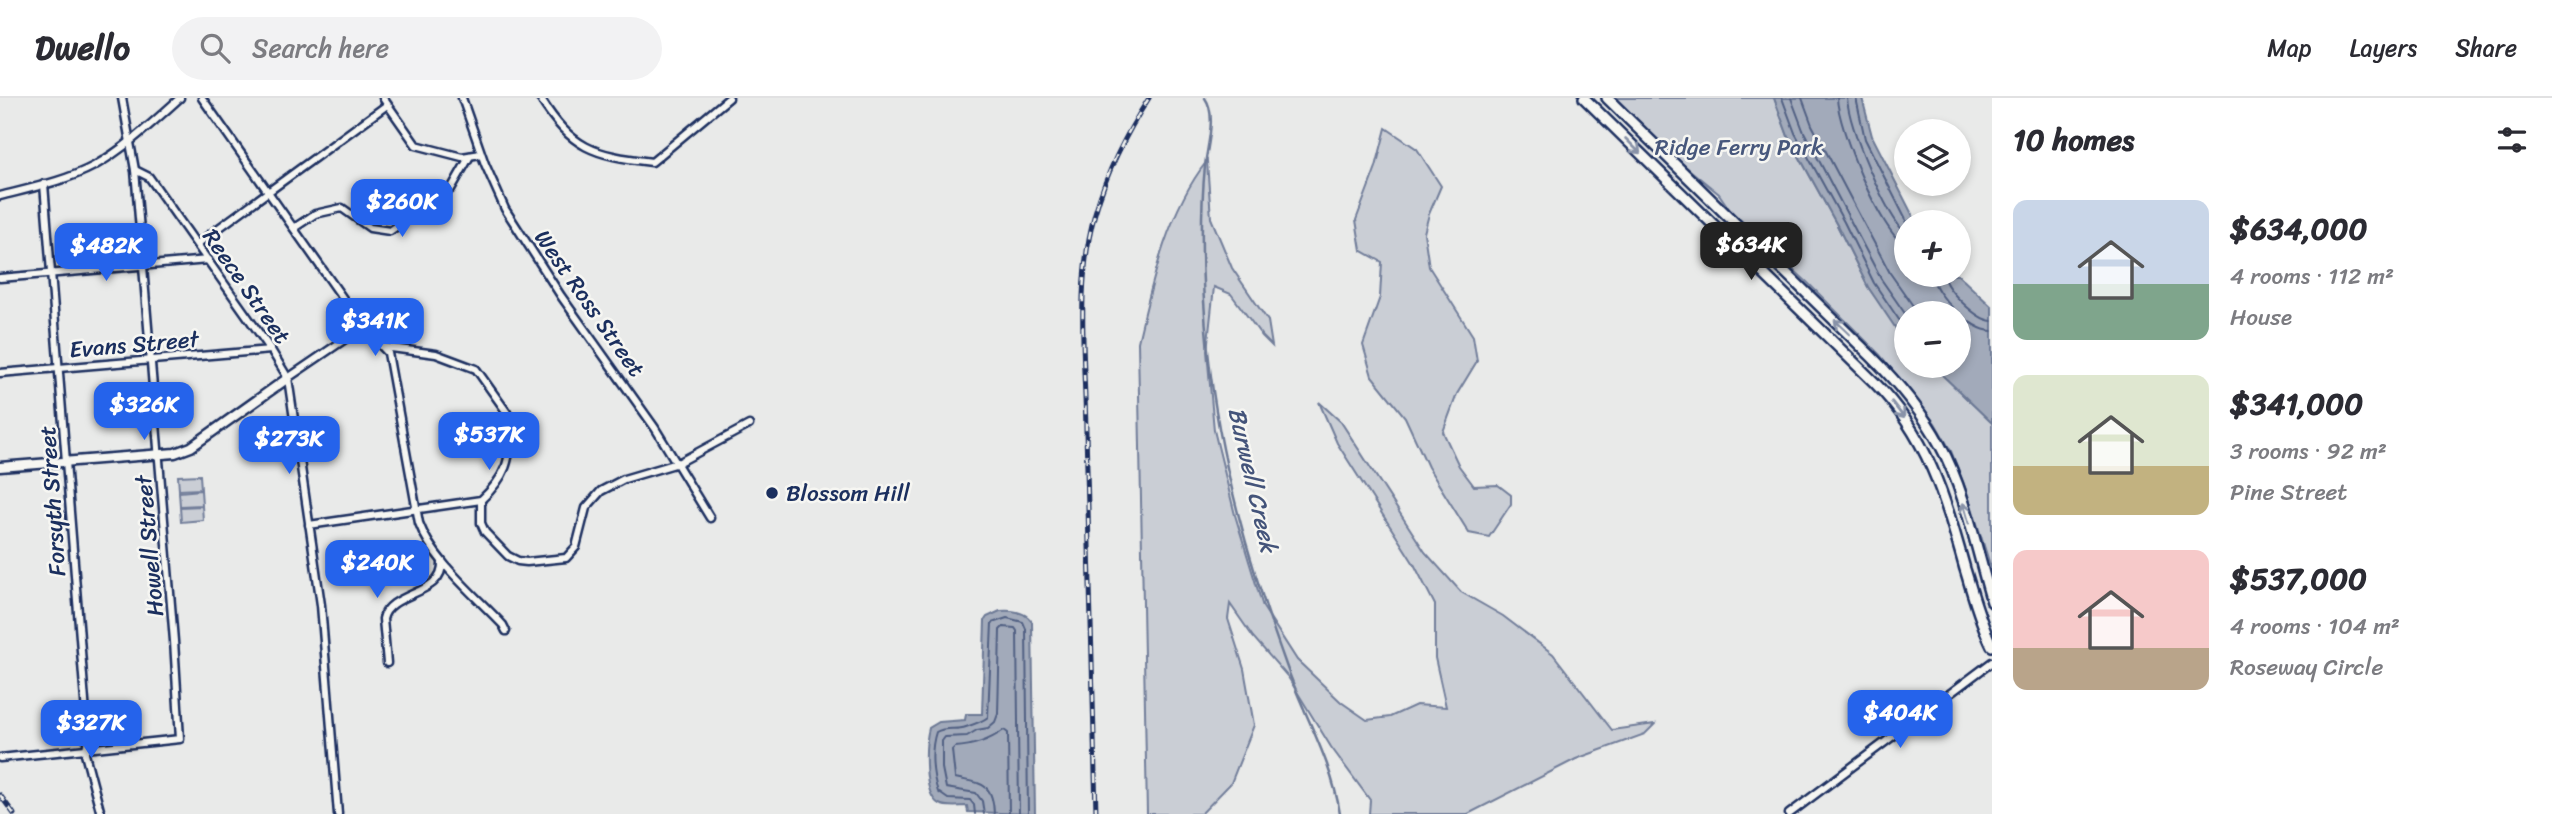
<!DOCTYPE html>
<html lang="en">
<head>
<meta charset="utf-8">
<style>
	:root { --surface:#fff; --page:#f2f2f3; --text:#2b2b33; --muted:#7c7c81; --line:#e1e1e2; --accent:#2563eb }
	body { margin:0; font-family:Sriracha,sans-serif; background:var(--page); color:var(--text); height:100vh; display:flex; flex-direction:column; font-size:26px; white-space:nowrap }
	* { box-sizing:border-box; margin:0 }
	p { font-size:23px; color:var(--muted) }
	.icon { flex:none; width:38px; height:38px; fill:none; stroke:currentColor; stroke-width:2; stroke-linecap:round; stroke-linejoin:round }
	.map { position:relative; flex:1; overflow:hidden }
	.details { display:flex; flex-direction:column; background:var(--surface); width:560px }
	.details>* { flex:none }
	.tools { position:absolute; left:1894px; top:21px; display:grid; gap:14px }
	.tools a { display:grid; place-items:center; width:77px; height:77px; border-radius:50%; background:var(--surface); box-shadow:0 4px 10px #0003; font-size:35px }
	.price { position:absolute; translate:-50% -60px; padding:0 16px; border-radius:14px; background:var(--accent); color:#fff; font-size:23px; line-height:46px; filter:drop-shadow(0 2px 4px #0008) }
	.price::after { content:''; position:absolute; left:50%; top:42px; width:21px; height:16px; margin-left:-10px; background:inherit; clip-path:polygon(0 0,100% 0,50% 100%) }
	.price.current { background:#222; color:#fff }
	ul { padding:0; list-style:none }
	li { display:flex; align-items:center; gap:21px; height:175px; padding:0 21px }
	li span { display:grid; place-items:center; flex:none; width:196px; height:140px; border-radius:14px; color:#555 }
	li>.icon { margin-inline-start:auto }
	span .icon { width:84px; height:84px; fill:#fffc; stroke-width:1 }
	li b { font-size:30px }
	h2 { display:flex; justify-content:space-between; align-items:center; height:84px; padding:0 21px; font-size:30px }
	header { display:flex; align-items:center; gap:42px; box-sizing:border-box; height:98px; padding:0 35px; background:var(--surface); border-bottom:2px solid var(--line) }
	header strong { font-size:33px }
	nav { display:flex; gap:38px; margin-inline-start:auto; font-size:24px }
	.search { width:490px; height:63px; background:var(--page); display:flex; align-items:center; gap:18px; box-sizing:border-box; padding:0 24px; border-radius:38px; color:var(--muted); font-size:26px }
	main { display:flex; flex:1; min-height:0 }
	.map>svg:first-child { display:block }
	.green { fill:#caced5; stroke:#727e9a; stroke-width:2 }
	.water { fill:#a2aaba; stroke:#6c7995; stroke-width:2 }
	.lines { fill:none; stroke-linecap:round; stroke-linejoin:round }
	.shore { stroke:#516083; stroke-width:2 }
	.stream { stroke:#6c7995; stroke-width:2.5 }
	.minor-casing { stroke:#1b2f5e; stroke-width:11 }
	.tertiary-casing { stroke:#1b2f5e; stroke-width:13 }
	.secondary-casing { stroke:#1b2f5e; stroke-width:14 }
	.minor { stroke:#f6f6f2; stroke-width:6 }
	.tertiary { stroke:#f6f6f2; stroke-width:8 }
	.secondary { stroke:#f6f6f2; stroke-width:9 }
	.rail-casing { stroke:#1b2f5e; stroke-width:5 }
	.rail { stroke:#f6f6f2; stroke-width:2.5; stroke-dasharray:8; stroke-linecap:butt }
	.oneway { stroke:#8892a8 }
	.poi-dot { fill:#1b2f5e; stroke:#f6f6f2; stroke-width:2.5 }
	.labels { text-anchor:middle; stroke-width:5; stroke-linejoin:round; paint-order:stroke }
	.park-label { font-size:23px; fill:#47577c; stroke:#f6f6f2 }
	.street-label { font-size:23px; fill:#1b2f5e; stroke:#f6f6f2 }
	.poi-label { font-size:23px; fill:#1b2f5e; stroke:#f6f6f2; text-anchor:start }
	.water-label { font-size:24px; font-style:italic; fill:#44547a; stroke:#f6f6f2 }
</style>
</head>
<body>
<header>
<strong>Dwello</strong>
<div class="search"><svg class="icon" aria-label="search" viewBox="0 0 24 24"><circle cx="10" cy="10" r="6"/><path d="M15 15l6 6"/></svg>Search here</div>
<nav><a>Map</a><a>Layers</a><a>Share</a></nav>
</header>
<main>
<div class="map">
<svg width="1992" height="716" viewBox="0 0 1992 716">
	<rect width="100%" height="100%" fill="#e9eae9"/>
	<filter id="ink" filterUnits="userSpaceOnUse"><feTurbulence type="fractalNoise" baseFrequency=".0143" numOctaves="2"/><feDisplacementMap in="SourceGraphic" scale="14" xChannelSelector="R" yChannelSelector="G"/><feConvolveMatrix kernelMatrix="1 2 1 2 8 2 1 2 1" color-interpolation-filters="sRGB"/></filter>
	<g filter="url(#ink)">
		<!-- green -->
		<g class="green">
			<polygon points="1614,0 1774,0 1788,38 1837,127 1868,189 1906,242 1906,268 1933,268 1992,325 1992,473 1968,397 1951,353 1935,325 1880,257 1807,184 1732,115 1719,96 1680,64"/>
			<polygon points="1386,30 1417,51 1441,88 1429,116 1424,135 1429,169 1473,238 1477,263 1457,296 1443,334 1459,368 1474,388 1498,387 1511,397 1511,406 1489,439 1469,435 1428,369 1405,319 1372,278 1363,247 1380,199 1382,164 1361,152 1356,122 1376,69"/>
			<path d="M1207,63L1211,120L1232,170L1268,223L1272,248L1262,238L1231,196L1214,189L1207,253L1214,332L1235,417L1263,509L1297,562L1341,604L1367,622L1390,619L1416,607L1446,609L1435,560V507L1414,466L1337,345L1319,304L1341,324L1425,454L1461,494L1503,518L1553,556L1612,632L1655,626L1645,636L1576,661L1468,716H1369L1370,702L1331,649L1288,579L1253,539L1230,506L1228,521L1244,571L1254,627L1231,685L1201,716H1147L1138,244C1152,184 1168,112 1207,63Z"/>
			<polygon points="200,377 201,391 179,392 178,378"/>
			<polygon points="201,392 202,407 180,408 179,394"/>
			<polygon points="202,408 203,422 181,424 180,409"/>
		</g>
		<!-- water -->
		<g class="water">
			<polygon points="1774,0 1862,0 1872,38 1916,124 1906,124 1906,177 1958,177 1992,209 1992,325 1933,268 1958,268 1958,215 1906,215 1906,242 1901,238 1868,189 1837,127 1788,38"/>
			<path d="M1000,513C1012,512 1025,513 1032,524L1035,716L968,714L967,708C958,708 947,710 939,706C922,696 925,646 929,630L939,624L965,622L966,616H982L985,522L987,519Z"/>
		</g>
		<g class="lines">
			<!-- shore -->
			<g class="shore">
				<polyline points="1782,0 1795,35 1844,124 1874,185 1906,232"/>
				<polyline points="1791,0 1803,32 1881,181 1906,217"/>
				<polyline points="1802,0 1812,27 1890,175 1918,215"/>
				<path d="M1837,0C1838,30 1880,134 1906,148"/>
				<path d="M1847,0C1849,30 1885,115 1906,136"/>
				<polyline points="1856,0 1865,41 1907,124"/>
				<path d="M1932,177C1935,198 1971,232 1992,233"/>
				<path d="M1943,177C1946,192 1977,222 1992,223"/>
				<path d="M975,716L974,707L970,702L948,701L938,694C932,676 930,652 936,634C946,628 956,633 966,629C972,627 983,623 988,619L992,525L1007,520L1023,524L1026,531L1028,716"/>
				<polyline points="984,716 982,703 976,695 946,690 942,670 942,643 945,639 967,638 977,632 988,630 995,624 998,616 1000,532 1003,529 1015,530 1017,533 1019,716"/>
				<path d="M994,716C993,682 979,686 955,680L952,652L955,649C973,648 990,642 1004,632L1008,635L1009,716"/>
			</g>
			<!-- stream -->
			<path class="stream" d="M1205,0C1217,17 1207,48 1205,68C1199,129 1202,192 1208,253C1219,361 1249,465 1286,567C1304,617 1332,663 1340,716"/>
			<!-- minor casing -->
			<g class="minor-casing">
				<g id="minor">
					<path d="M202,0L363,229L388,255L419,425C433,463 475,497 503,527L506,533"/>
					<polyline points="383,0 416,47 462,59 481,56"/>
					<polyline points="462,0 485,66 505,111 561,198 655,330 710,420"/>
					<path d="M540,0C572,51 593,57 652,64L729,0"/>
					<polyline points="135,72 149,79 271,252 288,280 321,507 338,716"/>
					<polyline points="44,86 88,641 85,656 101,716"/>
					<path d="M0,98C31,90 66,83 94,68C126,50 153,24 180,0"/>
					<polyline points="294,130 315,116 342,110 370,130 390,133 451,91 470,58"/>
					<polyline points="197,146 387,7"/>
					<polyline points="0,180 208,162"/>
					<polyline points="0,275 271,252"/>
					<polyline points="288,280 363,229"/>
					<polyline points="481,402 481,425 485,434 508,458 518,463 527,464 566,460 576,449 586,410 601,393 624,381 678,365 749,327"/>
					<path d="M309,427L481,402C510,375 509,360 513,323L476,271L436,256L384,249"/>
					<path d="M387,565L383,521C389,493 444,498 442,464"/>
					<polyline points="0,660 180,641 174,543 135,72 122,0"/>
					<polyline points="1789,716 1992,564"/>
				</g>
			</g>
			<!-- tertiary casing -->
			<g class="tertiary-casing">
				<polyline id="tertiary" points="0,369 175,355 191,349 288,280"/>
			</g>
			<!-- secondary casing -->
			<g class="secondary-casing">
				<g id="secondary">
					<path d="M1584,0L1874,284C1928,338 1945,400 1965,471C1973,497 1980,524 1992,548"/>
					<path d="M1607,0L1871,258C1898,285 1922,313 1940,347C1965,392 1977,454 1992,504"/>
				</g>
			</g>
			<!-- minor -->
			<use href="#minor" class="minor"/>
			<!-- tertiary -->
			<use href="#tertiary" class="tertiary"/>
			<!-- secondary -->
			<use href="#secondary" class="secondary"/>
			<!-- rail casing -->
			<g class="rail-casing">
				<g id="rail">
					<polyline points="0,697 14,716"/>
					<path d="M1096,716C1093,588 1089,460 1086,333C1085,262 1075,185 1095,115C1107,73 1125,37 1149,0"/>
				</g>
			</g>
			<!-- rail -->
			<use href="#rail" class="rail"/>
		</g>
		<!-- one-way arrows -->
		<defs><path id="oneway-shaft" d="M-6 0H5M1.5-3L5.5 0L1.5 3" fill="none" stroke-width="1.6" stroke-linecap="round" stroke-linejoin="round" transform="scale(1.75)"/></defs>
		<g class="oneway">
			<use href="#oneway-shaft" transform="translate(1633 48) rotate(45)"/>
			<use href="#oneway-shaft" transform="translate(1842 229) rotate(-136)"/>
			<use href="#oneway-shaft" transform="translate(1898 312) rotate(52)"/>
			<use href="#oneway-shaft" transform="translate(1966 415) rotate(-106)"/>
		</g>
	</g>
	<!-- markers -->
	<circle class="poi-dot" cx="772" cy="395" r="7"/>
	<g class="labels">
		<!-- park labels -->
		<g class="park-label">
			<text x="1739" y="57">Ridge Ferry Park</text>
		</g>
		<!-- street labels -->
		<g class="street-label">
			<text transform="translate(247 188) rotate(55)" y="8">Reece Street</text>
			<text transform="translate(590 205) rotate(55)" y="8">West Ross Street</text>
			<text transform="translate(134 246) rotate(-5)" y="8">Evans Street</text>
			<text transform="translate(52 403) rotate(-94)" y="8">Forsyth Street</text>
			<text transform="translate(149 448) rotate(-95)" y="8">Howell Street</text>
		</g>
		<!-- poi labels -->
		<g class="poi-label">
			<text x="786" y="403">Blossom Hill</text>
		</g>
		<!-- water labels -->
		<g class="water-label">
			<text transform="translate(1253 382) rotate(77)" y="8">Burwell Creek</text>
		</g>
	</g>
</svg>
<div class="tools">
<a><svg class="icon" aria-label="layers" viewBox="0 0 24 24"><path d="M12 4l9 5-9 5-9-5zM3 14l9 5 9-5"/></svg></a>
<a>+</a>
<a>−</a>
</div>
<b class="price" style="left:402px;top:141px">$260K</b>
<b class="price current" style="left:1751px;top:184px">$634K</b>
<b class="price" style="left:106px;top:185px">$482K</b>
<b class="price" style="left:375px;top:260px">$341K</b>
<b class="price" style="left:144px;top:344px">$326K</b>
<b class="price" style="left:489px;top:374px">$537K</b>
<b class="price" style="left:289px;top:378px">$273K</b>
<b class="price" style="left:377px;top:502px">$240K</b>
<b class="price" style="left:1900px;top:652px">$404K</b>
<b class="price" style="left:91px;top:662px">$327K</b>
</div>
<section class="details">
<h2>10 homes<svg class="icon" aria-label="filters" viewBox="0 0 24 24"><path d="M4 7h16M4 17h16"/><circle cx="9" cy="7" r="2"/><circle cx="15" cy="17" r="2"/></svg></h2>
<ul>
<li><span style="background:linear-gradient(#c9d6e8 60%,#7fa58c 0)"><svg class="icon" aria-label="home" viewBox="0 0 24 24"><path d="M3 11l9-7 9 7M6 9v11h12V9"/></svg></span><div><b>$634,000</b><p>4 rooms · 112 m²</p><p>House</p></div></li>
<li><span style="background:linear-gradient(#dfe7d0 65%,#c2b280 0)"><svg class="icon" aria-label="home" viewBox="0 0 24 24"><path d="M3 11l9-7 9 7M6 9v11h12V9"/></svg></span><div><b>$341,000</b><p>3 rooms · 92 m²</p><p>Pine Street</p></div></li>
<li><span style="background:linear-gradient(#f6c9c9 70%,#b9a48a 0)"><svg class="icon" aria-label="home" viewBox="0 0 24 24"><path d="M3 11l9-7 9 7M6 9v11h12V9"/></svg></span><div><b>$537,000</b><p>4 rooms · 104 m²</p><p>Roseway Circle</p></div></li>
</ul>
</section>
</main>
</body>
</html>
